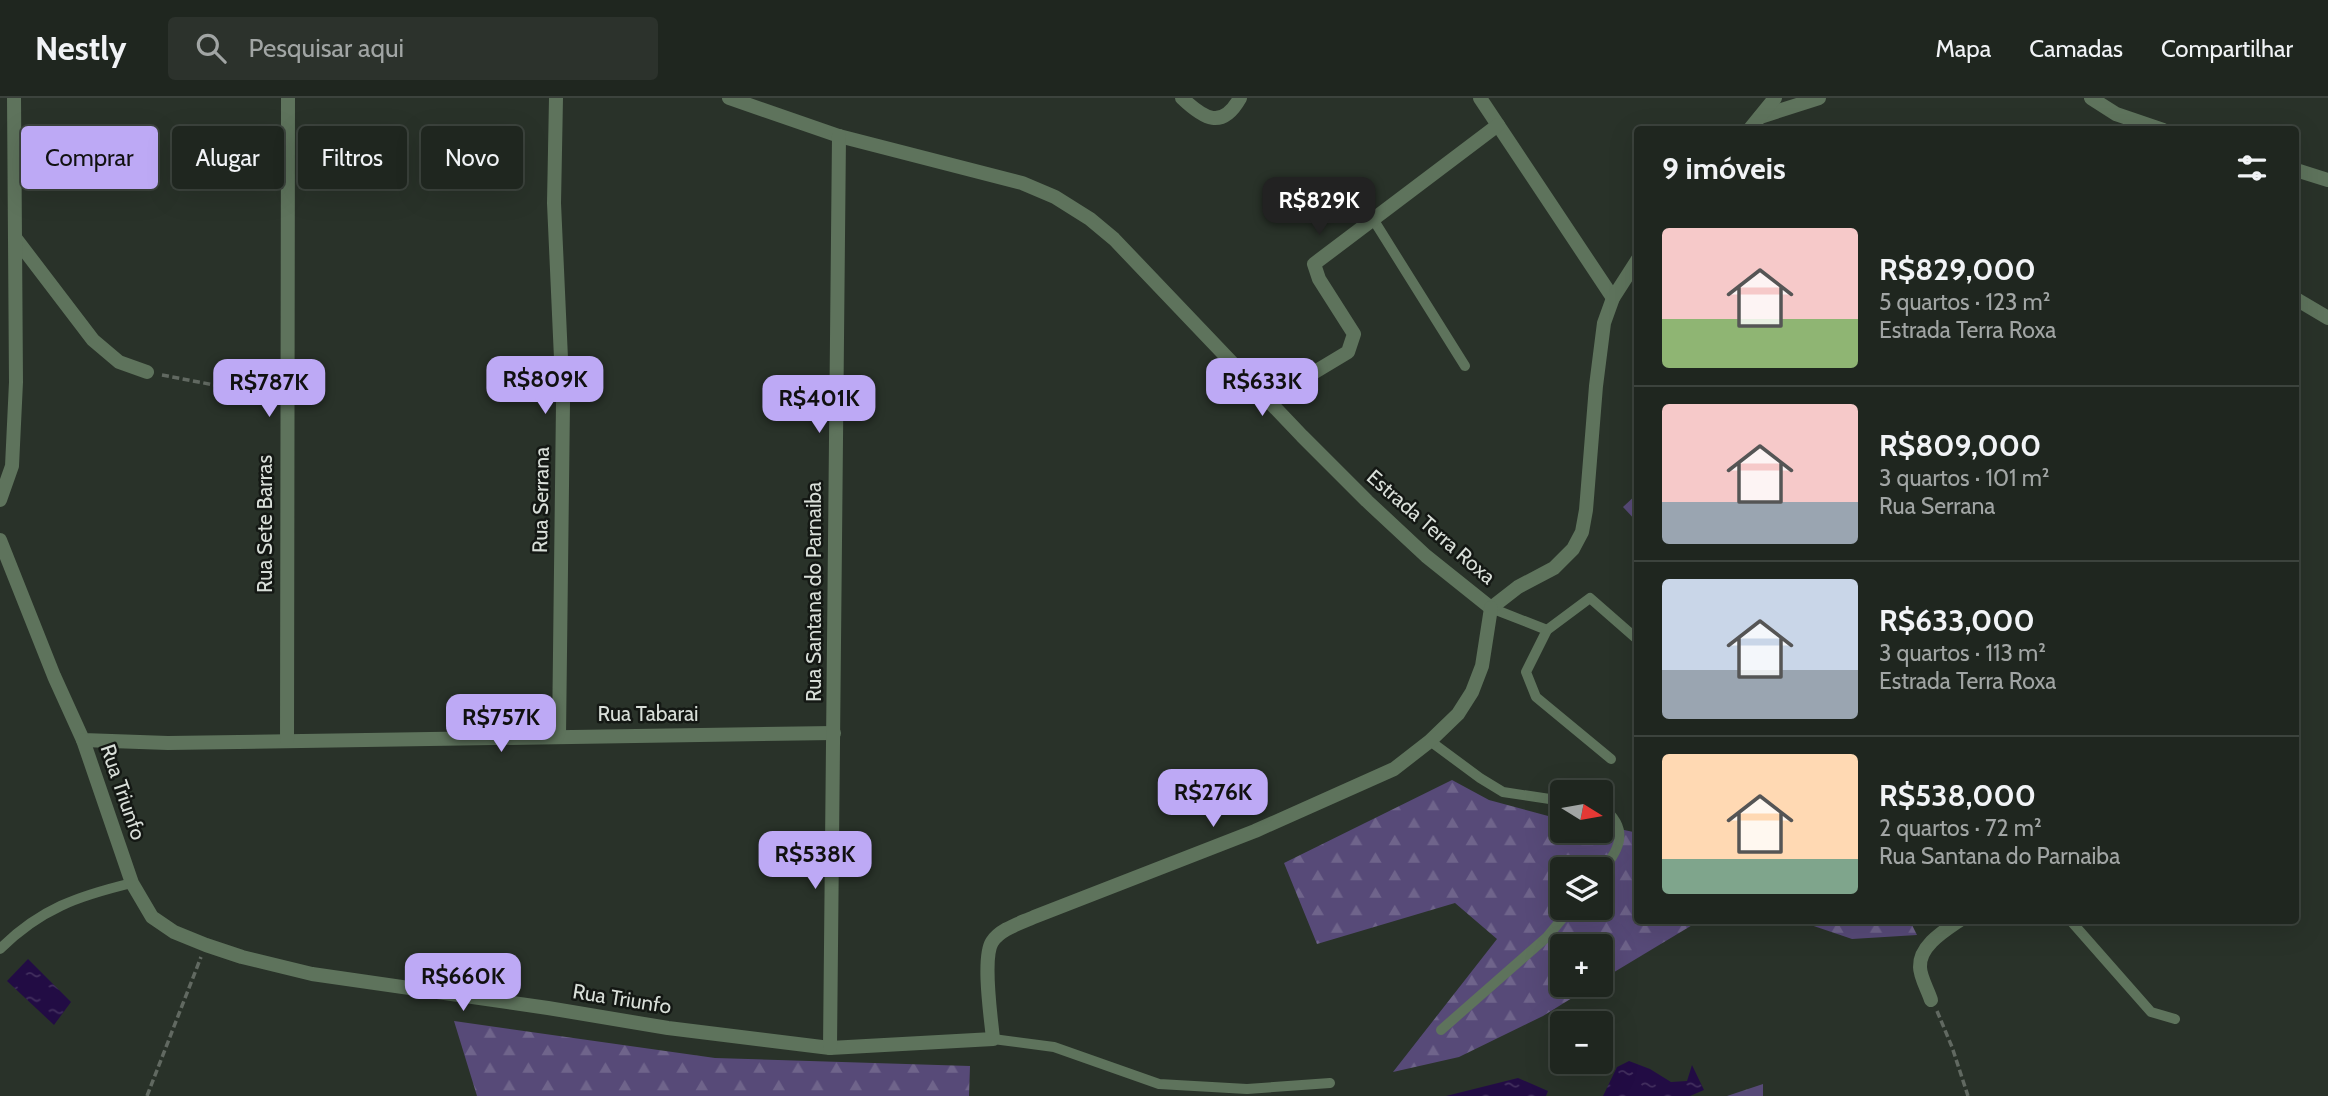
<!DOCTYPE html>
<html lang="pt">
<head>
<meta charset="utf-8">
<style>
	:root { --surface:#1f261f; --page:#2c322c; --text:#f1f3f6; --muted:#a1a5a4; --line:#3c433d; --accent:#bda9f5 }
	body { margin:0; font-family:Cabin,sans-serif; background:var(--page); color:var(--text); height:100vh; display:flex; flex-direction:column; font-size:26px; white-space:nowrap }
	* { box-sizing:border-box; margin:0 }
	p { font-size:23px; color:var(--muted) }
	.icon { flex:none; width:38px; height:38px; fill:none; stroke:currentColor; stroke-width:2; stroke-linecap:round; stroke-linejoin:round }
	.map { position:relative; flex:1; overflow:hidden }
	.panel { position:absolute; left:1634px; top:28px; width:665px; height:798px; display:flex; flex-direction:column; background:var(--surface); border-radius:7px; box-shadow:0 7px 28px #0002,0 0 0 2px var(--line) }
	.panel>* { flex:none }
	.guide { position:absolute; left:21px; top:28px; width:665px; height:63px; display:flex; gap:14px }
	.needle { width:46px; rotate:101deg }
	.controls { position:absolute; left:1550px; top:682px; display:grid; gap:14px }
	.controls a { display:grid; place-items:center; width:63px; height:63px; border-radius:7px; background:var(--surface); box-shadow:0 7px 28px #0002,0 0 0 2px var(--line); font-size:35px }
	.price { position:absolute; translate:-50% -60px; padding:0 16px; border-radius:14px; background:var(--accent); color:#111; font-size:23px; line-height:46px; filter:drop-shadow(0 2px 4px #0008) }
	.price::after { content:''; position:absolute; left:50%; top:42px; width:21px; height:16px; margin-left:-10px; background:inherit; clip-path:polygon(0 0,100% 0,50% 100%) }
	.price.active { background:#222; color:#fff }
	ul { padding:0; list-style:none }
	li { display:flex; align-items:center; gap:21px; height:175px; padding:0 28px }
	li+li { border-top:2px solid var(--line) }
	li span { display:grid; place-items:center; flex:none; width:196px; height:140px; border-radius:7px; color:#555 }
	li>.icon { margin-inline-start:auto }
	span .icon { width:84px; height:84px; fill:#fffc; stroke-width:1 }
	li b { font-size:30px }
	h2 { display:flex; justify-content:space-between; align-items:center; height:84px; padding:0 28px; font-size:30px }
	.pill { padding:0 24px; border-radius:7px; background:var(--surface); box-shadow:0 7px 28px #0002,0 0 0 2px var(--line); font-size:24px; line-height:63px }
	.pill.active { background:var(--accent); color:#111 }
	header { display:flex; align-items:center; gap:42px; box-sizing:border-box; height:98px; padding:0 35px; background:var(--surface); border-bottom:2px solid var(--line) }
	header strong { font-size:33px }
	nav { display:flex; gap:38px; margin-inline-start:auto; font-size:24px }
	.search { width:490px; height:63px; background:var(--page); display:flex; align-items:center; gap:18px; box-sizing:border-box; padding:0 24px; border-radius:7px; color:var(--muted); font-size:26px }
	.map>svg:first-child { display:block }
	.forest { fill:url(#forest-firs); fill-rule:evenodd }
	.water { fill:url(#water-ripples) }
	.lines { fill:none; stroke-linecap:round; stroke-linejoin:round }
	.path { stroke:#616961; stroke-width:3.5; stroke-dasharray:7 3.5; stroke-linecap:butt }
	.lane { stroke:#5e735c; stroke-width:10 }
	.street { stroke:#5e735c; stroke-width:14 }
	.labels { text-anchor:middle; stroke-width:5; stroke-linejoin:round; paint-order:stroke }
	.street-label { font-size:21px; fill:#d9dfd9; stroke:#141814 }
</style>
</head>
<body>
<header>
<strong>Nestly</strong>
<div class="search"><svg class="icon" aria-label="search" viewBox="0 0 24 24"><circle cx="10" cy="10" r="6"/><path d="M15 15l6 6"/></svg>Pesquisar aqui</div>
<nav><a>Mapa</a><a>Camadas</a><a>Compartilhar</a></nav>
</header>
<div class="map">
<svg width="2328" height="998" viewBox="0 0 2328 998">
	<defs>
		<pattern id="forest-firs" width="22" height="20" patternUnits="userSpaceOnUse" patternTransform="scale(1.75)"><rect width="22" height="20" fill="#574a78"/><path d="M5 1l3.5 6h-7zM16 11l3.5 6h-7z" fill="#6f648b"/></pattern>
		<pattern id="water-ripples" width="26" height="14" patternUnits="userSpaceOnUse" patternTransform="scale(1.75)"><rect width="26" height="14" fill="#220c44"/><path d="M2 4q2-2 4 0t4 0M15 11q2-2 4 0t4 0" fill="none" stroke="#422f5e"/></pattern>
	</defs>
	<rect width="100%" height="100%" fill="#293229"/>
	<!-- forest -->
	<g class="forest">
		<polygon points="1638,395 1638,425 1623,409"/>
		<path d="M1452,682L1489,702L1563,722V733H1601V727L1638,735V822L1699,823L1601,882V849H1563V887H1593L1543,918L1459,959L1393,974L1497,841L1455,805L1317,846L1284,765ZM1563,772H1601V810H1563Z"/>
		<polygon points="1799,823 1910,823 1917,837 1852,841"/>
		<polygon points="454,923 715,960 970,968 969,998 477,998"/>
		<polygon points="1763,986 1763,998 1727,998"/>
	</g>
	<!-- water -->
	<g class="water">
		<polygon points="28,861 71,904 54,927 7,883"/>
		<polygon points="1629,963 1650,971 1671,984 1687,983 1692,967 1704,992 1690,998 1603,998 1617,969"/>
		<polygon points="1518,980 1548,993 1546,998 1446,998"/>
	</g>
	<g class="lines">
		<!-- path -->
		<g class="path">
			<polyline points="162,277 272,298"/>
			<polyline points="1937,913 1952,949 1968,998"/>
			<polyline points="147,998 201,859"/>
		</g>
		<!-- lane -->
		<g class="lane">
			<polyline points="1373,121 1465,268"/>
			<polyline points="1491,510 1547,532"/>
			<polyline points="1430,643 1480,680 1503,694 1563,703"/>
			<polyline points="1611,661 1536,599 1526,574 1547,532 1590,500 1638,542"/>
			<path d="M1601,708C1629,730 1622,749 1601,774"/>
			<polyline points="2070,822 2151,914 2175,921"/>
			<path d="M0,851C40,811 78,798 132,785"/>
			<polyline points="1441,932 1547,839 1571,810"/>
			<polyline points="993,941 1054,949 1159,986 1247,991 1330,985"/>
		</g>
		<!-- street -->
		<g class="street">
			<polyline points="556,0 554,105 563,305 559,638"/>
			<polyline points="729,0 839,38 1022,85 1055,99 1090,121 1114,141 1302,338 1367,403 1426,458 1491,510"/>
			<path d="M1182,0C1204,21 1222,32 1240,0"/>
			<polyline points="1480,0 1613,200"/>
			<polyline points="2091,0 2116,16 2163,32"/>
			<polyline points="1760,19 1819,0"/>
			<polyline points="1749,32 1775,0"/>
			<polyline points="2296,72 2328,82"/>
			<polyline points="16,141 93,242 119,264 147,274"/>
			<polyline points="2296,201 2328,220"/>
			<polyline points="1268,302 1348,254 1354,236 1319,181 1314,166 1498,27"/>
			<polyline points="0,402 12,368 16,284 14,0"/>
			<polyline points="0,442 54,578 83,642 168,645 834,635"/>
			<polyline points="1491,510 1518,489 1554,470 1573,451 1582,434 1586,412 1596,288 1604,225 1613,200 1638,161"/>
			<path d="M83,642L132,785L152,819L174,834L206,847L242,859L312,876L548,910L668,930L830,950L993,941C991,920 982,860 992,844C1000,831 1021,825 1034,819L1255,733L1394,671L1430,643L1458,616L1472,594L1482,568L1491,510"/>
			<polyline points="287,642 288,0"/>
			<path d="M1931,902C1928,892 1920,879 1920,869C1919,848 1944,833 1960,822"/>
			<polyline points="830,950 839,38"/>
		</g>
	</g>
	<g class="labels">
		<!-- street labels -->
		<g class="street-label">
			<text transform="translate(541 402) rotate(-89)" y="7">Rua Serrana</text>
			<text transform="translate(265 426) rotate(-90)" y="7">Rua Sete Barras</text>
			<text transform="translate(1431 429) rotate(41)" y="7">Estrada Terra Roxa</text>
			<text transform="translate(814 494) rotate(-90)" y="7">Rua Santana do Parnaiba</text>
			<text x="648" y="623">Rua Tabarai</text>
			<text transform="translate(123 694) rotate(71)" y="7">Rua Triunfo</text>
			<text transform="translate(622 901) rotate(9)" y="7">Rua Triunfo</text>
		</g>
	</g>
</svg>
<div class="controls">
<a><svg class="needle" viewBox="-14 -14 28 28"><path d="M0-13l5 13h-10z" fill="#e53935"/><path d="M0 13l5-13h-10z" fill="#a1a5a4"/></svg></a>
<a><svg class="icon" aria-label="layers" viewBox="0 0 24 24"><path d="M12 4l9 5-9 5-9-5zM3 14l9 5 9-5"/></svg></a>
<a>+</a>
<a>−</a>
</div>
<b class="price active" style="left:1319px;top:139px">R$829K</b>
<b class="price" style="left:545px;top:318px">R$809K</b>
<b class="price" style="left:1262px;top:320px">R$633K</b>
<b class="price" style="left:269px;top:321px">R$787K</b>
<b class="price" style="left:819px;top:337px">R$401K</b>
<b class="price" style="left:501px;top:656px">R$757K</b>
<b class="price" style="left:1213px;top:731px">R$276K</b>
<b class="price" style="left:815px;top:793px">R$538K</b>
<b class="price" style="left:463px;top:915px">R$660K</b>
<div class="guide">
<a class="pill active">Comprar</a>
<a class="pill">Alugar</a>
<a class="pill">Filtros</a>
<a class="pill">Novo</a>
</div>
<section class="panel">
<h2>9 imóveis<svg class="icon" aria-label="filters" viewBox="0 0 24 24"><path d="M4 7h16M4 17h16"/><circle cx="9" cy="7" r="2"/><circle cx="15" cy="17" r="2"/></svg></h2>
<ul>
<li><span style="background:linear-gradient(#f6c9c9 65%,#8fb573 0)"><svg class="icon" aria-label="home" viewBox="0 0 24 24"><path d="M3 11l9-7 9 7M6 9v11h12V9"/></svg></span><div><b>R$829,000</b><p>5 quartos · 123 m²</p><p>Estrada Terra Roxa</p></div></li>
<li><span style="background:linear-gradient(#f6c9c9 70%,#9aa5b1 0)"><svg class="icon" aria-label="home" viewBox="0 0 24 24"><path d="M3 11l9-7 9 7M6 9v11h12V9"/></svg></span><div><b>R$809,000</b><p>3 quartos · 101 m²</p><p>Rua Serrana</p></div></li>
<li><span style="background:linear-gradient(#c9d6e8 65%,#9aa5b1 0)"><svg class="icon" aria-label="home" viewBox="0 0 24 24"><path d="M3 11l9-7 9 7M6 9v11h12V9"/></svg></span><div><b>R$633,000</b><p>3 quartos · 113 m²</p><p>Estrada Terra Roxa</p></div></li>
<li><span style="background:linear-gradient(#ffd9b3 75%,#7fa58c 0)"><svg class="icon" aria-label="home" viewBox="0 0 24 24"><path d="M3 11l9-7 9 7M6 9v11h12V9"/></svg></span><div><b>R$538,000</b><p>2 quartos · 72 m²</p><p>Rua Santana do Parnaiba</p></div></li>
</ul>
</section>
</div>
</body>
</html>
